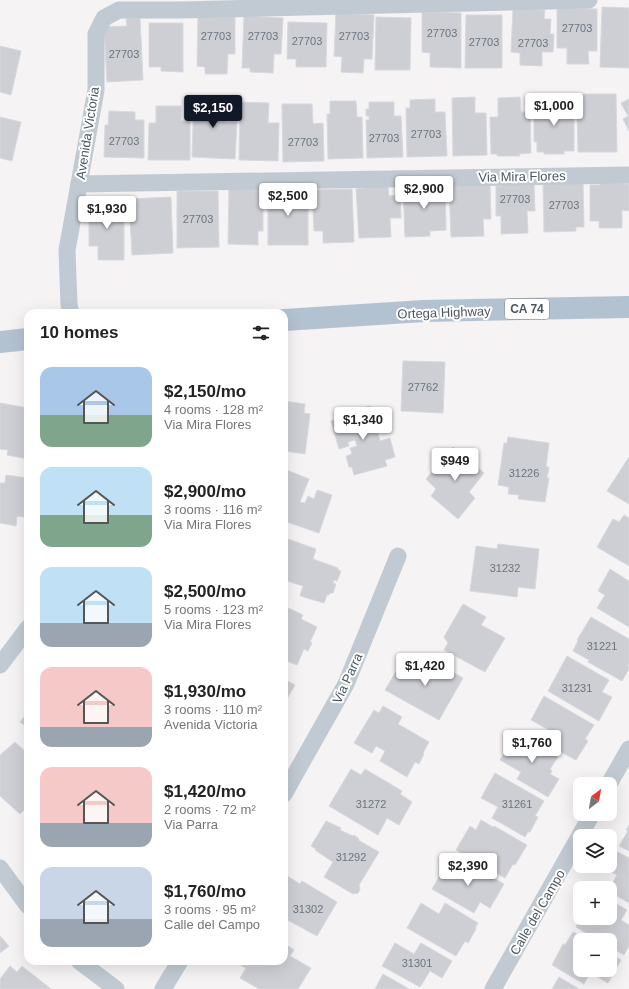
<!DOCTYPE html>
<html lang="en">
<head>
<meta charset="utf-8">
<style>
	:root { --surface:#fff; --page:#f6f6f6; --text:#222; --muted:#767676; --accent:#111827 }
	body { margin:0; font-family:Helvetica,sans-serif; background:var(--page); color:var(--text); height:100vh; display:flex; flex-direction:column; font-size:15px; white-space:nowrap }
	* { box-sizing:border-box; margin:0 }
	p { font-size:13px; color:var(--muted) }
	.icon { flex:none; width:22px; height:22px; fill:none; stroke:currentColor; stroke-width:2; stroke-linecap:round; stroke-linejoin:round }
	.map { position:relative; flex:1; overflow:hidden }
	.panel { position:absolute; left:24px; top:309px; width:264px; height:656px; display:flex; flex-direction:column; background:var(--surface); border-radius:12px; box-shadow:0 4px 16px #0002 }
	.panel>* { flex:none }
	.needle { width:26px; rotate:31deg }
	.controls { position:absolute; left:573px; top:777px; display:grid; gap:8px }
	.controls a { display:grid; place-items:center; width:44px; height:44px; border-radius:8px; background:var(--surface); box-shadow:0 4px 16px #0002; font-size:20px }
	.price { position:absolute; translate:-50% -34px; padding:0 9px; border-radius:4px; background:#fff; color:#222; font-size:13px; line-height:26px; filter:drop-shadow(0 1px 2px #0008) }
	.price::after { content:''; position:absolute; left:50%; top:24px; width:12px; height:9px; margin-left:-6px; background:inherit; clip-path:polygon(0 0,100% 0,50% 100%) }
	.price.selected { background:var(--accent); color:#fff }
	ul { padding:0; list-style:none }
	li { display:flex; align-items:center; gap:12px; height:100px; padding:0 16px }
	li span { display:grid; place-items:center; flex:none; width:112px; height:80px; border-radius:12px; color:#555 }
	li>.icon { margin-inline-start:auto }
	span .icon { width:48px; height:48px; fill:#fffc; stroke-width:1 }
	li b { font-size:17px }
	h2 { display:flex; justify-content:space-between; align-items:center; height:48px; padding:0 16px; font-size:17px }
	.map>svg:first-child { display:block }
	.building { fill:#cdcfd5; stroke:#d7d9de }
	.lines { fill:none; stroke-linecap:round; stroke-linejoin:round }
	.street { stroke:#c1cad2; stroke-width:17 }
	.primary { stroke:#b3c2d1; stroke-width:22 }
	.labels { text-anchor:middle; stroke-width:4; stroke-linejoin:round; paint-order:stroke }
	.number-label { font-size:11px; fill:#6b747e }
	.shield { fill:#fff; stroke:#808990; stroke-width:1 }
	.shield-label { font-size:12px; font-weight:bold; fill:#4a5661 }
	.street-label { font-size:13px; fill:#4a5661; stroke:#fff }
</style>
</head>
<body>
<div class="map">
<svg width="629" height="989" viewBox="0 0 629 989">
	<rect width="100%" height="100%" fill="#f5f3f3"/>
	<!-- building -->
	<g class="building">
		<polygon points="602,7 629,8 629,68 600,67"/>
		<polygon points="557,8 597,9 597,51 588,51 589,64 567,64 567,48 557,48"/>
		<polygon points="513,9 545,10 544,19 551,19 550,34 554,34 553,52 542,52 542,66 520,65 520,53 511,52"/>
		<polygon points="422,12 461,13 461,68 430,67 430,53 422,52"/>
		<polygon points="336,13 374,15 372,59 364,59 363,73 341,72 342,57 334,56"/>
		<polygon points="466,15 502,15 502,68 465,68"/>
		<polygon points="244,16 283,18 281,54 274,54 273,73 250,72 250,68 242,68"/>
		<polygon points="198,17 235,17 235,54 228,54 227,74 205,74 205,67 197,66"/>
		<polygon points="376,17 411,18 410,70 375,70"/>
		<polygon points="140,18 143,80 107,82 104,27 127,26 126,19"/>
		<polygon points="288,22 327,23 326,67 296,67 296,59 287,59"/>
		<polygon points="149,23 183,23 183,72 161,71 161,67 149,67"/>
		<polygon points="0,46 21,51 11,95 0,92"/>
		<polygon points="583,94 616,94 617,152 578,152 577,111 583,111"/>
		<polygon points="194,96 226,97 225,122 237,122 235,159 192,157"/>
		<polygon points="540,96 564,96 564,114 574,114 574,151 564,151 564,154 544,154 544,152 537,152 537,142 534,142 534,116 540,116"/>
		<polygon points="475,97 475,113 486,113 487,155 453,156 452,98"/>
		<polygon points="520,97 521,112 530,112 531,153 519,154 520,156 497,156 497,154 491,154 490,117 498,117 498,98"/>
		<polygon points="435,99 435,112 445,112 447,156 407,157 406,108 410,108 410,100"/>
		<polygon points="629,99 629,131 623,119 628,116 621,103"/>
		<polygon points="330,101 356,101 357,117 362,117 363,158 328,159 327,114 330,114"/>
		<polygon points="240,102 269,103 268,123 279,123 278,161 239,160"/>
		<polygon points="369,102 394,102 394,116 401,116 403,157 367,158 366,120 369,120 369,116 366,116 366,109 369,109"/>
		<polygon points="282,104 312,104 313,124 323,123 324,161 283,162"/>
		<polygon points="156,106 181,106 181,121 190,121 190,160 148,160 149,123 156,123"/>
		<polygon points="109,111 135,112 135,120 144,120 144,158 104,157 105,125 108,125"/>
		<polygon points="0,117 21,122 12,161 0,158"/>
		<polygon points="583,181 584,227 576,227 576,231 544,232 543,182"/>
		<polygon points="534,183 535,211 527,211 528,233 501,234 501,216 496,216 496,186 502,186 502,184"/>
		<polygon points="599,183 629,184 629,211 622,210 622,228 599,228 599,221 590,221 590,185 600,185"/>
		<polygon points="490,184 491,219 483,219 484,236 451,237 449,185"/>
		<polygon points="445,185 446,230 430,231 430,236 405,237 403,186"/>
		<polygon points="388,186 389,196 400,195 401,218 390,218 391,237 359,238 356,189 363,188 363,187"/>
		<polygon points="229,189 263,189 263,231 258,231 258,245 228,244"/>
		<rect x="268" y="189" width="40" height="56"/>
		<polygon points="352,189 354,242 323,243 323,231 314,231 312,190"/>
		<polygon points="177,191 218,191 219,247 177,248"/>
		<polygon points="171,197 173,253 132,255 129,199"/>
		<polygon points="89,202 124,202 124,260 98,260 98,246 89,246"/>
		<polygon points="403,361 445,362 443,413 401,411"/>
		<polygon points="284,401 305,404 304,413 310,414 305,454 284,451"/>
		<polygon points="0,403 28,408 28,459 7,455 8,450 0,449"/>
		<polygon points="370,406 380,441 390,438 395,457 385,460 387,466 354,475 352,467 349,467 346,456 352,454 350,448 357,446 355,440 348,442 349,446 339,449 331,421 347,417 346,413"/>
		<polygon points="508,437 549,443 546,467 549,467 547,478 549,478 545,502 518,499 519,495 508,494 509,487 498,485 504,443 507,443"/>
		<polygon points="453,447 484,473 469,492 475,498 458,519 431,496 436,489 426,479"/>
		<polygon points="629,457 629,504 607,491"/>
		<polygon points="284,469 309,479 300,502 305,503 308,496 314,499 317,490 332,495 319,533 284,521"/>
		<polygon points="6,475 28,478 24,517 17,516 16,526 0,523 0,483 5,483"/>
		<polygon points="624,515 629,518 629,566 597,547 613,519 619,522"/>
		<polygon points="288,539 316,549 313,559 338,568 338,570 341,571 337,581 334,580 333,583 336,584 333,593 330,593 329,595 327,595 324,603 300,596 303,586 284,580 284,550"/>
		<polygon points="498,544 539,549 535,589 518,587 517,597 470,591 476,546 497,549"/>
		<polygon points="610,569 629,581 629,627 597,608 605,595 598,591"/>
		<polygon points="463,604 486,617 481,625 505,638 485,672 444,650 448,643 444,637"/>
		<polygon points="284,606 303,615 301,619 317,627 310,642 312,643 308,651 304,649 297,665 284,660"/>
		<polygon points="591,617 629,639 629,664 628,666 629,669 622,681 588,662 589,660 573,651 578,641 577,640"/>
		<polygon points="406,655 419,663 415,670 425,676 433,661 463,678 439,720 385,690"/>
		<polygon points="567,656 609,680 602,692 612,697 599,721 548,691"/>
		<polygon points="284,679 295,685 284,704"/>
		<polygon points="544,696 594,725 585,739 588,741 576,760 542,742 549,730 531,720"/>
		<polygon points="383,706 402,717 398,724 429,742 423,753 424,754 419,764 415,762 407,777 380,761 385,751 376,746 372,753 354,743 374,710 379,713"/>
		<polygon points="28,712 28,728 20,722"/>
		<polygon points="517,733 558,757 550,769 552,771 550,774 559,779 548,797 517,779 521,772 500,760"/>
		<polygon points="15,742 28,754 28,806 20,814 0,796 0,755"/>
		<polygon points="351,769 361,775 365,769 402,791 400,794 412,802 399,825 387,818 378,835 329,806"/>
		<polygon points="495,773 544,801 535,816 538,817 530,832 528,832 525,837 492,818 498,807 481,798"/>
		<polygon points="481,820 493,827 494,826 527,845 515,865 513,864 505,878 456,850 470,826 476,830"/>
		<polygon points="326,821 341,828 340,830 342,831 353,836 354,835 359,839 358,840 379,852 359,885 360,890 358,893 353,894 324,877 333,862 315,850 316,849 311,846"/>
		<polygon points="629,825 629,851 619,846 628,831 626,830"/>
		<polygon points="614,850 629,858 629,903 610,892 610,888 617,875 603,867 610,866 610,856"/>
		<polygon points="448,862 469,874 473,866 504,884 490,908 480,902 474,913 432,889"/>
		<polygon points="284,874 300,884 302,881 337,902 317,936 284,918"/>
		<polygon points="610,900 627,910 621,920 629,925 629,946 624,955 610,947 610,940 598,940 576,927 581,918 610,918"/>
		<polygon points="421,903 439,914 445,903 478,923 475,928 476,929 468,943 465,941 456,956 407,928"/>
		<polygon points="573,932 587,940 580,940 580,970 610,970 610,953 621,960 608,983 590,973 584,984 552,965 563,944 565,945"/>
		<polygon points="0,936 9,946 0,953"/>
		<polygon points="284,943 294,950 290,956 311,968 298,989 259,989 240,978 246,968 237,963 239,961 284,961"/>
		<polygon points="395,943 414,954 421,943 452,961 442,978 430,971 420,987 382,966"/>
		<polygon points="10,966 17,972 22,966 51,989 0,989 0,979"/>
		<polygon points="383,974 409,989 375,989"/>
		<polygon points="559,977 579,989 552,989"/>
	</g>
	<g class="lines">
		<!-- street -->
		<g class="street">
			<polyline points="79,184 629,175"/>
			<polyline points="71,313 69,305 67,250 96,90 96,34 104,18 119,10 180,10 589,0"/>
			<polyline points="0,665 28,628"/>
			<polyline points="609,784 629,749"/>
			<polyline points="284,794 346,684 398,556"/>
			<polyline points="0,868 28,906"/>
			<polyline points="79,961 116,989"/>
			<polyline points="163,989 180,961"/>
			<polyline points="493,989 592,814"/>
		</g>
		<!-- primary -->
		<g class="primary">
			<polyline points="284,320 424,311 629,307"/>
			<polyline points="0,342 28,339"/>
		</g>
	</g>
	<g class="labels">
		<!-- number labels -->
		<g class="number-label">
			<text x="577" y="32">27703</text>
			<text x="442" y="37">27703</text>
			<text x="216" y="40">27703</text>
			<text x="263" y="40">27703</text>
			<text x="354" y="40">27703</text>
			<text x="307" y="45">27703</text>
			<text x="484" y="46">27703</text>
			<text x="533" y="47">27703</text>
			<text x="124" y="58">27703</text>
			<text x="426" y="138">27703</text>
			<text x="384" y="142">27703</text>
			<text x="124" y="145">27703</text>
			<text x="303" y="146">27703</text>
			<text x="515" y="203">27703</text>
			<text x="564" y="209">27703</text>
			<text x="198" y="223">27703</text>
			<text x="423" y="391">27762</text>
			<text x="524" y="477">31226</text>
			<text x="505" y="572">31232</text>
			<text x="602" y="650">31221</text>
			<text x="577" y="692">31231</text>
			<text x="371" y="808">31272</text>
			<text x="517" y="808">31261</text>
			<text x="351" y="861">31292</text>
			<text x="308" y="913">31302</text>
			<text x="417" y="967">31301</text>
		</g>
		<!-- shield labels -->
		<rect class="shield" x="505" y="299" width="44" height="20" rx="3"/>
		<g class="shield-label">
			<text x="527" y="313">CA 74</text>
		</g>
		<!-- street labels -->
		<g class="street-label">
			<text transform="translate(87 133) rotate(-81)" y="5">Avenida Victoria</text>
			<text transform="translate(522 176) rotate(-1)" y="5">Via Mira Flores</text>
			<text transform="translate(444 312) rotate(-2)" y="5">Ortega Highway</text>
			<text transform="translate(347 678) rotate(-65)" y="5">Via Parra</text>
			<text transform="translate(537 912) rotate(-60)" y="5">Calle del Campo</text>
		</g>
	</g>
</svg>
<div class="controls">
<a><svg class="needle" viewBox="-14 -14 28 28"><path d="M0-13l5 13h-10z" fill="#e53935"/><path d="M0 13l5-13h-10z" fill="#767676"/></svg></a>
<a><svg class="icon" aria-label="layers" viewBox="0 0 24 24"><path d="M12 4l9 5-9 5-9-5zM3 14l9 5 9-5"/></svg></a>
<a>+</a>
<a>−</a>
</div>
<b class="price" style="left:554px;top:127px">$1,000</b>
<b class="price selected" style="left:213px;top:129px">$2,150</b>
<b class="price" style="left:424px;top:210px">$2,900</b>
<b class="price" style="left:288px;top:217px">$2,500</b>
<b class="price" style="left:107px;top:230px">$1,930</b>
<b class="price" style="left:363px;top:441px">$1,340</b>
<b class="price" style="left:455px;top:482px">$949</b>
<b class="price" style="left:425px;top:687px">$1,420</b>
<b class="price" style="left:532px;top:764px">$1,760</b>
<b class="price" style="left:468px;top:887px">$2,390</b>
<section class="panel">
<h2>10 homes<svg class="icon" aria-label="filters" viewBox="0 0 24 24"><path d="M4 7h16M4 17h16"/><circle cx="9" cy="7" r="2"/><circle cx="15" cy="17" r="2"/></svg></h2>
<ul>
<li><span style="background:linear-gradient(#a9c7e8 60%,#7fa58c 0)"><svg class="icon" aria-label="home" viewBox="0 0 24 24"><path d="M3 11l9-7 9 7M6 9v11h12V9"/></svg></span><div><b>$2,150/mo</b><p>4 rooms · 128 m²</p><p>Via Mira Flores</p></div></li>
<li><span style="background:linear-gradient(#bfe0f5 60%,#7fa58c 0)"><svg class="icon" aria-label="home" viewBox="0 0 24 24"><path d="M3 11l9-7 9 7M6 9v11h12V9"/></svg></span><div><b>$2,900/mo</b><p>3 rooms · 116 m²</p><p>Via Mira Flores</p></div></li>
<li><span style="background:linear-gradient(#bfe0f5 70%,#9aa5b1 0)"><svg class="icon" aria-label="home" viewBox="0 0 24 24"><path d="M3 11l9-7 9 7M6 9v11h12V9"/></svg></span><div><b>$2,500/mo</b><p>5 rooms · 123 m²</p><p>Via Mira Flores</p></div></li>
<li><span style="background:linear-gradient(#f6c9c9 75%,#9aa5b1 0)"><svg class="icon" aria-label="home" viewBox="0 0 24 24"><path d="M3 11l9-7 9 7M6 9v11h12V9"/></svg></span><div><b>$1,930/mo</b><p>3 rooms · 110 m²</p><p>Avenida Victoria</p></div></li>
<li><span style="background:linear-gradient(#f6c9c9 70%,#9aa5b1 0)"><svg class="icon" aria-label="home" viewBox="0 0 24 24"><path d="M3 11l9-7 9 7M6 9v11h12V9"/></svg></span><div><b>$1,420/mo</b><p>2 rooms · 72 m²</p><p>Via Parra</p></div></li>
<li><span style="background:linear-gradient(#c9d6e8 65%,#9aa5b1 0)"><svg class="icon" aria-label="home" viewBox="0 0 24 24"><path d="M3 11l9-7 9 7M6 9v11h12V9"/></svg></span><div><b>$1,760/mo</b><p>3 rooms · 95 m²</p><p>Calle del Campo</p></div></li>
</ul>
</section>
</div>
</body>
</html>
